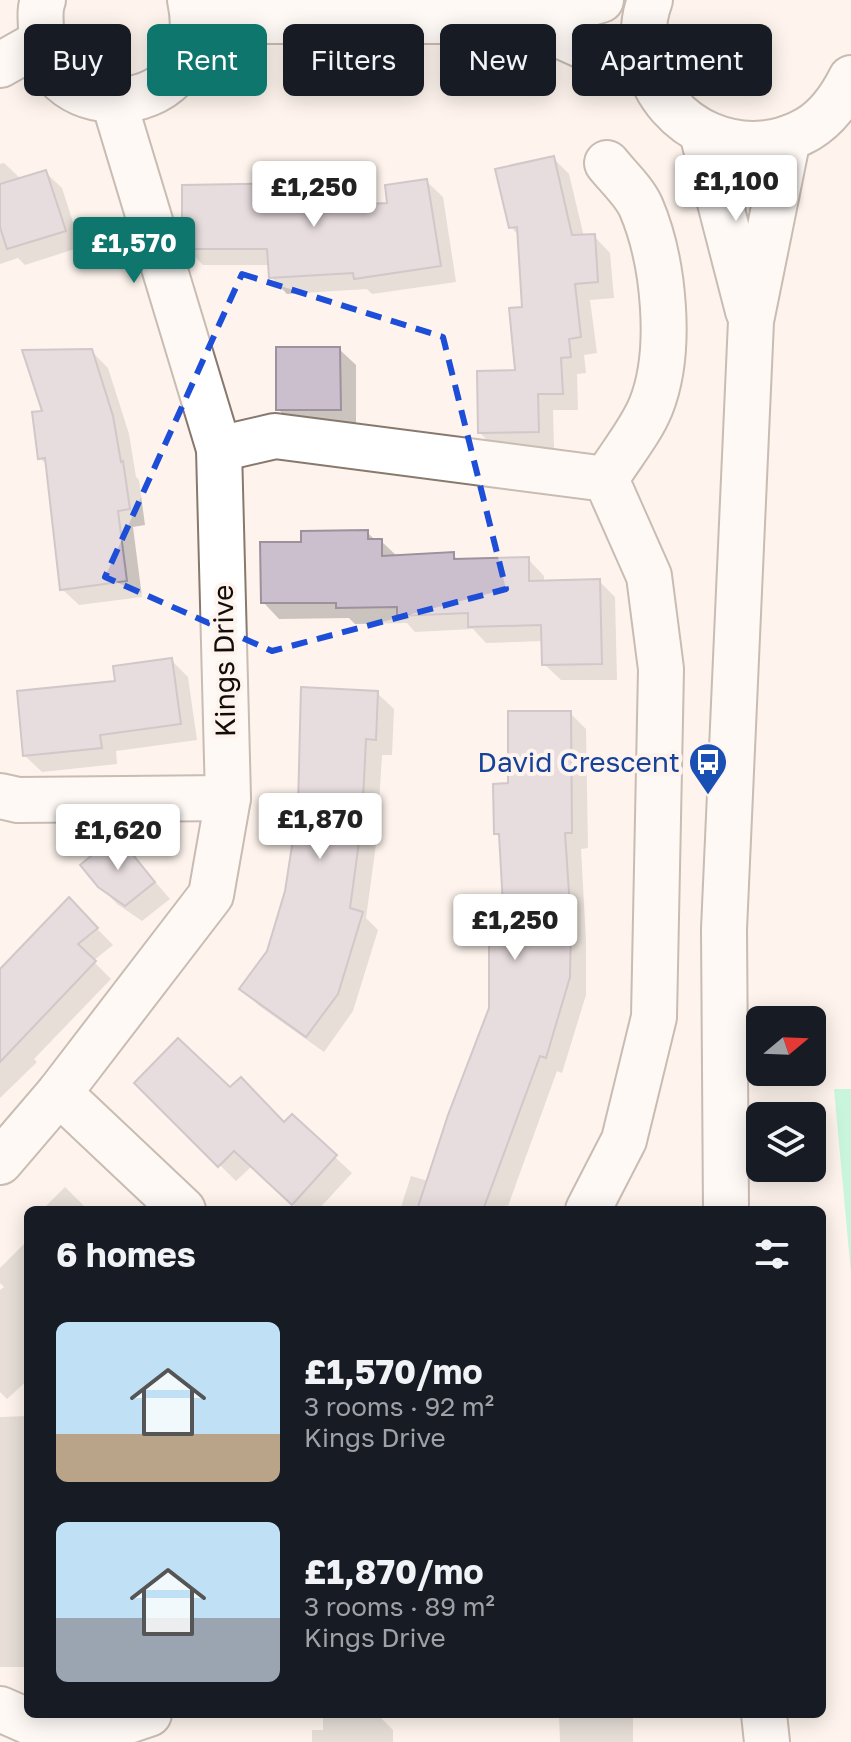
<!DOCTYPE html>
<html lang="en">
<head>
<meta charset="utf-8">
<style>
	:root { --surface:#171b24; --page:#242831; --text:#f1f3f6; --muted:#9ea1a6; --accent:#0f766e }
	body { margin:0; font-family:"Golos Text",sans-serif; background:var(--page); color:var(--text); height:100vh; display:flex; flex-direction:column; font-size:30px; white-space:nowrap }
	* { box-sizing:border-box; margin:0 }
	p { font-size:26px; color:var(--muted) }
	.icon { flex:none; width:44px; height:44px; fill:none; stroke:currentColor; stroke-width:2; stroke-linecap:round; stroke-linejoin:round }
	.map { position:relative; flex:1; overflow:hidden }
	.side { position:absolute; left:24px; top:1206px; width:802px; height:512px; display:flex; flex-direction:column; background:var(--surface); border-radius:12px; box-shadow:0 4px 20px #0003 }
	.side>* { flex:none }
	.banner { position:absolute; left:24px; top:24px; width:804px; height:72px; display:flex; gap:16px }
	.needle { width:52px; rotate:71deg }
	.buttons { position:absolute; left:746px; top:1006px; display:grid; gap:16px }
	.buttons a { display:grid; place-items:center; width:80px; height:80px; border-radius:12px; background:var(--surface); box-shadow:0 4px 20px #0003; font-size:40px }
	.price { position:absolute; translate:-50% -68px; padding:0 18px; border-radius:8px; background:#fff; color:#222; font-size:26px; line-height:52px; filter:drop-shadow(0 2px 4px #0008) }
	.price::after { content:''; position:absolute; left:50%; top:48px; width:24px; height:18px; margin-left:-12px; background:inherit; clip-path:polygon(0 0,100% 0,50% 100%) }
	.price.selected { background:var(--accent); color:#fff }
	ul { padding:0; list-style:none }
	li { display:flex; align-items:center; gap:24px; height:200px; padding:0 32px }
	li span { display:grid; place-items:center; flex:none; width:224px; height:160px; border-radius:12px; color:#555 }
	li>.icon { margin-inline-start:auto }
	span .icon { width:96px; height:96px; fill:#fffc; stroke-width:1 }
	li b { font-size:34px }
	h2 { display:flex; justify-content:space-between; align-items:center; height:96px; padding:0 32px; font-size:34px }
	.pill { padding:0 28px; border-radius:12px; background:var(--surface); box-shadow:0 4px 20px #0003; font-size:28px; line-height:72px }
	.pill.selected { background:var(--accent); color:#fff }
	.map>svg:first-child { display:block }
	.green { fill:#88f6c7 }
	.shadow { fill:#0003 }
	.building { fill:#ccbfcd; stroke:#9d919e; stroke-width:2 }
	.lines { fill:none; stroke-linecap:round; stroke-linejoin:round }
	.minor-casing { stroke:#88796e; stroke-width:48 }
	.secondary-casing { stroke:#88796e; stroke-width:48 }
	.minor { stroke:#fff; stroke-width:44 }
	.secondary { stroke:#fff; stroke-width:44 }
	.marked { fill:none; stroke:#1d4ed8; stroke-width:6; stroke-dasharray:16 10; stroke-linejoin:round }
	.labels { text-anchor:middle; stroke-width:8; stroke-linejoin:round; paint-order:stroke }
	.street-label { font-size:28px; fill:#130d09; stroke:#fef4ed }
	.transit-label { font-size:28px; fill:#164399; stroke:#fef4ed; text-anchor:end }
</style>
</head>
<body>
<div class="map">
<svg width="851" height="1742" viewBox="0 0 851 1742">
	<rect width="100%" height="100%" fill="#fef4ed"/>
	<!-- green -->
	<polygon class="green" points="834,1089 851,1089 851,1274"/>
	<!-- shadow -->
	<g class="shadow">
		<polygon points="553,158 569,174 584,237 594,236 610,253 614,298 590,300 597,353 584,355 586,373 577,374 578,410 553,410 554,448 496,449 480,433 518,372 524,308 519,236 511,227"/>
		<polygon points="4,163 21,179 45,172 62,188 81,247 25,265 18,258 0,264 0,164"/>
		<polygon points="426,181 443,197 456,282 372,294 367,289 287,294 271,277 270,265 203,265 186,248 300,185 317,201 317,208 390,205"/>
		<polygon points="339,349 356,365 356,425 295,426 278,409"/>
		<polygon points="91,351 108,368 129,434 136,477 139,480 145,525 133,527 142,597 79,605 62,589 48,466 40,458 44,413"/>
		<polygon points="367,532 376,541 381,541 398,557 453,555 459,561 528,559 544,576 544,582 599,581 615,597 617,680 561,680 544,664 543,641 486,643 473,629 415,632 407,623 355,624 349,618 279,619 263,602 303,544"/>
		<polygon points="171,660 188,677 197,740 116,751 117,764 42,772 25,756 117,683"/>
		<polygon points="377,693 394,709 392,755 382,755 377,837 366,918 378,930 353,1011 324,1052 258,1005 242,988 269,952"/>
		<polygon points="570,713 586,729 588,848 581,849 586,941 586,995 562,1073 557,1071 508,1206 506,1205 504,1210 400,1210 411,1176 428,1181 491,1009 506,925 501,839 496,833 510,785"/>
		<polygon points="116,837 170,899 142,921 117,904 100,886"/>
		<polygon points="69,900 113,945 93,961 111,979 34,1059 37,1062 0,1098 0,971"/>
		<polygon points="137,1083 230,1090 285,1125 292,1117 352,1173 318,1210 299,1210 252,1166 236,1181"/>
		<polygon points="65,1187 88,1210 42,1210"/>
		<polygon points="28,1240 28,1380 7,1399 0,1392 0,1290 4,1287 0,1283 0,1268"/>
		<polygon points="28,1416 28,1547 26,1547 28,1667 0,1667 0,1417"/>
		<polygon points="323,1714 377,1714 393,1730 393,1742 312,1742 312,1730 323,1730"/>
		<polygon points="559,1714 633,1714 633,1742 560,1742"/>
	</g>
	<!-- building -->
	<g class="building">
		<polygon points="554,156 572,235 595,234 598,282 575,284 581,337 569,339 571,357 561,358 563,394 538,394 539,432 478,433 477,371 515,370 509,308 522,307 517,227 509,228 495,169"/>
		<polygon points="46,170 66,231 7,249 0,227 0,184"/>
		<polygon points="427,179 441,266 354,279 353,273 269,278 267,249 185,249 182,241 182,185 301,183 303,207 387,203 385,185"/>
		<polygon points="276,347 340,347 341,410 276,410"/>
		<polygon points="92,349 113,416 121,462 123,461 130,509 118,511 127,581 60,590 45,458 38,459 32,412 42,411 22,350"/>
		<polygon points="368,530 368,539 382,539 382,556 454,552 454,559 529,557 529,581 600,579 602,664 542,665 541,625 468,627 468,613 397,616 397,607 336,608 336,603 261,603 260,542 301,542 301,531"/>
		<polygon points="172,658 181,724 100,735 102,748 23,756 17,691 115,681 113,666"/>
		<polygon points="301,687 378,691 376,740 366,739 362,820 350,908 363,912 338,994 306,1037 239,989 267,951 285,891 298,807"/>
		<polygon points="508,711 571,711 572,833 565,833 571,923 570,977 546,1058 540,1056 483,1210 417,1210 448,1115 489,1008 489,923 504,923 499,834 494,834 493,784 508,783"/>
		<polygon points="117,835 155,882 125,906 98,887 80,865"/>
		<polygon points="69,897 98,928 78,944 96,961 0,1062 0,969"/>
		<polygon points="178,1038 230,1087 241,1077 284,1122 292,1114 337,1155 292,1205 234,1151 218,1167 134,1083"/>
	</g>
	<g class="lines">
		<!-- minor casing -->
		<g class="minor-casing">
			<g id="minor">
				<path d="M43,0C39,10 41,20 41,31C41,130 217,125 190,0"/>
				<polyline points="195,21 527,21 601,0"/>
				<polyline points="527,21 650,76"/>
				<polyline points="0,65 41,42"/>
				<polyline points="219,449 275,436 606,479 649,576 661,669 654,1017 624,1140 588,1210"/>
				<path d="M606,479C620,456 641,431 651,406C673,351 664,261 641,207C634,191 617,176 607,163"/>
				<polyline points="0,796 18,800 228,798"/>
				<polyline points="59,1093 183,1210"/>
				<polyline points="0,1162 59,1093 211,895 228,798 219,449 114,102"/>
				<polyline points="0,1709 41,1727 98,1731 149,1714"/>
			</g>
		</g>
		<!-- secondary casing -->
		<g class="secondary-casing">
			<g id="secondary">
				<path d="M650,0C643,19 642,41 647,61C663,131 745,166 808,129C828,117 841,98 851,78"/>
				<polyline points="702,133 748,311"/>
				<polyline points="726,1210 724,929 751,321 788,138"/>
				<polyline points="764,1714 767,1742"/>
			</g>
		</g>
		<!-- minor -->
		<use href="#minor" class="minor"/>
		<!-- secondary -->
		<use href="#secondary" class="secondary"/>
	</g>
	<!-- marked area -->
	<path d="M0 0H851V1742H0ZM242,274L443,337L506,589L272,651L105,577Z" fill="#fef4ed" fill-opacity=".55" fill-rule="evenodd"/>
	<path class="marked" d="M242,274L443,337L506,589L272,651L105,577Z"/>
	<!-- icons -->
	<defs>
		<g id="bus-pin" transform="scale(2)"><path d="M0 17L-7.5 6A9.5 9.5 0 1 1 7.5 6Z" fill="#1a4fb4" stroke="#fef4ed"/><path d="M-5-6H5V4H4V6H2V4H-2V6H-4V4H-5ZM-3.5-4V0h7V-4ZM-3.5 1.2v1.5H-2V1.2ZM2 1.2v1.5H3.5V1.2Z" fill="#fff"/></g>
	</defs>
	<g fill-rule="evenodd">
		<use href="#bus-pin" x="708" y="762"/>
	</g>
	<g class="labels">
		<!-- street labels -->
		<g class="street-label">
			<text transform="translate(224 661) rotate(-91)" y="10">Kings Drive</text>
		</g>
		<!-- transit labels -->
		<g class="transit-label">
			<text x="680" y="772">David Crescent</text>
		</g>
	</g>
</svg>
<div class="buttons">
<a><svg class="needle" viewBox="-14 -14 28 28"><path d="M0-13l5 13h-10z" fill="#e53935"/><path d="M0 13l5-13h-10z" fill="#9ea1a6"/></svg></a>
<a><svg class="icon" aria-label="layers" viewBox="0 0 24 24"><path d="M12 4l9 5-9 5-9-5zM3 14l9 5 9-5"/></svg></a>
</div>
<b class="price" style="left:736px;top:223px">£1,100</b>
<b class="price" style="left:314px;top:229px">£1,250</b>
<b class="price selected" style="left:134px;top:285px">£1,570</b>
<b class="price" style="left:320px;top:861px">£1,870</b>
<b class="price" style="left:118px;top:872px">£1,620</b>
<b class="price" style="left:515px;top:962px">£1,250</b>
<div class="banner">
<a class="pill">Buy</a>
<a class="pill selected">Rent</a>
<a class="pill">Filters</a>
<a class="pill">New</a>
<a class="pill">Apartment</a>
</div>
<section class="side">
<h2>6 homes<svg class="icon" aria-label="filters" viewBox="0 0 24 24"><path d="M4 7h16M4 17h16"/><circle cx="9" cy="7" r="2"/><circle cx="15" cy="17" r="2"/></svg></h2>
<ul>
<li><span style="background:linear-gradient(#bfe0f5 70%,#b9a48a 0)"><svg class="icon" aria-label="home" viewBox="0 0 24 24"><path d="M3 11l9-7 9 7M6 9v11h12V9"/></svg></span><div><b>£1,570/mo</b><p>3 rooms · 92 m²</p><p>Kings Drive</p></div></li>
<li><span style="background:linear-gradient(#bfe0f5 60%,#9aa5b1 0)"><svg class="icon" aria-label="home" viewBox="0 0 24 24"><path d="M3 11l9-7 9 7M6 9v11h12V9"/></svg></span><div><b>£1,870/mo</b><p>3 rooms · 89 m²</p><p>Kings Drive</p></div></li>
</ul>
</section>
</div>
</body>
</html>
